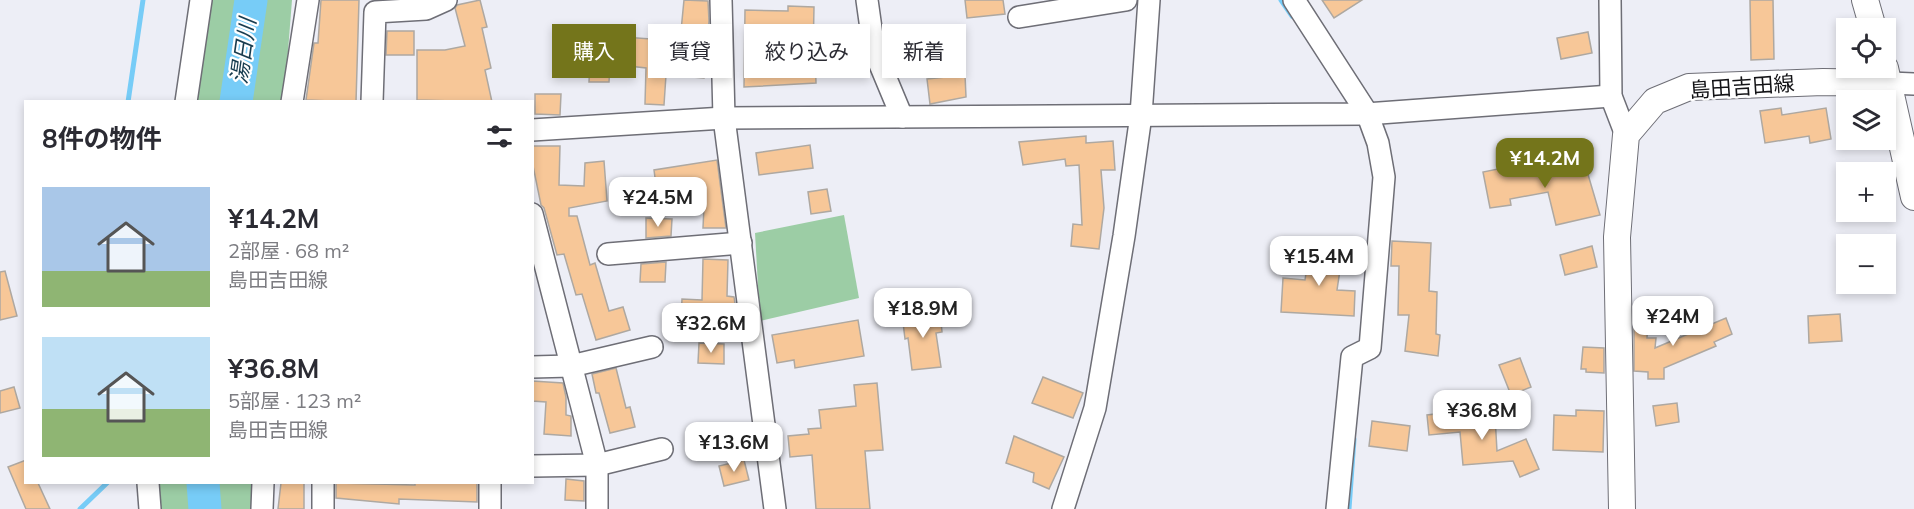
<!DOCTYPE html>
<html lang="ja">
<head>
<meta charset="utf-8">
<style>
	:root { --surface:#fff; --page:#f7f7f7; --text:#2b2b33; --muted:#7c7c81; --accent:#74751b }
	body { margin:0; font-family:Mulish,"Noto Sans JP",sans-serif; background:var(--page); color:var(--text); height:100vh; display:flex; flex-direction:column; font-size:22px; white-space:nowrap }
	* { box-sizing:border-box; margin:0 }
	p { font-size:20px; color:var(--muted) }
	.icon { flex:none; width:33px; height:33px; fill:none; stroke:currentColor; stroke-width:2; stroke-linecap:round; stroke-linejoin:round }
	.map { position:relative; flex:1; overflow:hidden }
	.details { position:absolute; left:24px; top:100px; width:510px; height:384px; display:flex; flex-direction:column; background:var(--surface); border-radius:0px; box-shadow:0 3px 9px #0003 }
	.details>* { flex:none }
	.banner { position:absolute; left:552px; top:24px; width:570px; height:54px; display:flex; gap:12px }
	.buttons { position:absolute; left:1836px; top:18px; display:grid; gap:12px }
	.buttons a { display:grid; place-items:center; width:60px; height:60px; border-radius:0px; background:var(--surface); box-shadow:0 3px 9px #0003; font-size:30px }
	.price { position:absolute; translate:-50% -51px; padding:0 14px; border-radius:12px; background:#fff; color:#222; font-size:20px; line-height:39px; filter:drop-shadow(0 2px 3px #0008) }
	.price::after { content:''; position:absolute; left:50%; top:36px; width:18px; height:14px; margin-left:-9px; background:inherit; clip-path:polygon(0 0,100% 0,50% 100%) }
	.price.selected { background:var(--accent); color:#fff }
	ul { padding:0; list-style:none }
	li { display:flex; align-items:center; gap:18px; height:150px; padding:0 18px }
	li span { display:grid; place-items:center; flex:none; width:168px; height:120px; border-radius:0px; color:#555 }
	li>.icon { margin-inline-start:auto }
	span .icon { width:72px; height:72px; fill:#fffc; stroke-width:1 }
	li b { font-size:26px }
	h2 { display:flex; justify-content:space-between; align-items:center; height:72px; padding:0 18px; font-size:26px }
	.chip { padding:0 21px; border-radius:0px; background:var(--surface); box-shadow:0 3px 9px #0003; font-size:21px; line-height:54px }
	.chip.selected { background:var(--accent); color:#fff }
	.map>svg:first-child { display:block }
	.green { fill:#9ccda5 }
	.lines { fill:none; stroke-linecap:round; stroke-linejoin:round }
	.stream { stroke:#77ccf7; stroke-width:5 }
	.river { stroke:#77ccf7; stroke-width:33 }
	.building { fill:#f7c798; stroke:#aea8a1; stroke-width:1.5 }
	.minor-casing { stroke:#6e6e76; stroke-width:24 }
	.major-casing { stroke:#6e6e76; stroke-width:28 }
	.minor { stroke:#fff; stroke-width:21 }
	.major { stroke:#fff; stroke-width:26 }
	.labels { text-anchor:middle; stroke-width:4.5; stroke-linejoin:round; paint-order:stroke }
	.street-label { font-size:21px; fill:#131316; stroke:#fff }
	.water-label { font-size:22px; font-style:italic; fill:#173c4f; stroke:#fff }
</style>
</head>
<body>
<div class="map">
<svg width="1914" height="509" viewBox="0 0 1914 509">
	<rect width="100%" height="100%" fill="#edeef6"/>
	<!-- green -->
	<g class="green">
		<polygon points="212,0 292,0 284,102 195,102"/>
		<polygon points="844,215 859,298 760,321 755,233"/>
		<polygon points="152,483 271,483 271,509 150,509"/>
	</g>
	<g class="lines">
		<!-- stream -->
		<g class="stream">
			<polyline points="1281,0 1292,16"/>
			<polyline points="128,102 143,0"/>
			<polyline points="80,509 107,483"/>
			<polyline points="1349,509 1354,439"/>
		</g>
		<!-- river -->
		<g class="river">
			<polyline points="236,102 251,0"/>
			<polyline points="203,483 205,509"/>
		</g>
	</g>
	<!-- building -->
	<g class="building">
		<polygon points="321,0 359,0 356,102 306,100 314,43 318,43"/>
		<polygon points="480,0 487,27 482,28 491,68 485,70 492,102 417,100 417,50 445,50 465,46 455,8 457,5"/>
		<polygon points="684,0 708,1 709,21 704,78 666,75 664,105 645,104 646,68 620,65 623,37 680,41"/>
		<polygon points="965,0 1003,0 1005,14 967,18"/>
		<polygon points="1322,0 1362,0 1334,18"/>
		<polygon points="1750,0 1773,0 1774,59 1751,60"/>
		<polygon points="788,6 814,7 813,55 815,54 816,83 744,87 745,10 788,11"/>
		<polygon points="387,31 414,31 414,55 386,55"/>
		<polygon points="1588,32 1592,53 1561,59 1557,38"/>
		<polygon points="590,62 610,63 609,82 589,82"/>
		<polygon points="965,75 966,97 930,104 927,79"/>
		<polygon points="535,94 561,94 560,115 535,114"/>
		<polygon points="1781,108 1782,115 1826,108 1831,139 1810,143 1809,136 1765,143 1760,111"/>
		<polygon points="1086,136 1086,143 1113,141 1115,170 1101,170 1104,208 1099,249 1071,246 1073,224 1082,225 1079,165 1066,166 1065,159 1023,165 1019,142"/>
		<polygon points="810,145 813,168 759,175 756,153"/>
		<polygon points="533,146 560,146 559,185 584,186 585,163 604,161 607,201 569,208 569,216 577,216 590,265 595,263 609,311 623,307 630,330 596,340 582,294 576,295 564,254 557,255 544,208 541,205 533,166"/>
		<polygon points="1528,158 1531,175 1584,161 1600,215 1556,225 1548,192 1510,199 1511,205 1490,208 1483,172 1508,167 1507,162"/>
		<polygon points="717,160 726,228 703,228 705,185 657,193 654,170"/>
		<polygon points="827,189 831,211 811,214 808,192"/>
		<polygon points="646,218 672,219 671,236 646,238"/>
		<polygon points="1392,241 1431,243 1429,291 1437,292 1436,334 1440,335 1438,356 1405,351 1409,315 1398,315 1399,266 1391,266"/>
		<polygon points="1310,246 1343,250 1337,290 1355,291 1354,316 1281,312 1283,278 1305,280"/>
		<polygon points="1592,246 1597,267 1565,275 1560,255"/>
		<polygon points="703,259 728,260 727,296 734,297 737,317 707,316 707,321 681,320 682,299 702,300"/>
		<polygon points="666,262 665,282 640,282 641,264"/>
		<polygon points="5,271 17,316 0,320 0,272"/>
		<polygon points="940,311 942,332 936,333 941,367 912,370 908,338 905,339 902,314"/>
		<polygon points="1840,314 1842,341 1809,343 1808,316"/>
		<polygon points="1634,318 1648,318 1647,338 1656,338 1655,348 1726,318 1732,334 1714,342 1716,346 1664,368 1664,379 1648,379 1648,372 1634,371"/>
		<polygon points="858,320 864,356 795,368 794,360 777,363 772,335"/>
		<polygon points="699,343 724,344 724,364 698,363"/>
		<polygon points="1583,347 1604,348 1604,373 1586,372 1586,369 1581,369"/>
		<polygon points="1520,358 1531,387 1511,395 1499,365"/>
		<polygon points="616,368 626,408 630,407 635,427 610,433 599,393 596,393 592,374"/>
		<polygon points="1043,377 1083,393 1073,418 1032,403"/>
		<polygon points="532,381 563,383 566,397 566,415 571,416 571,436 544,434 546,402 532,401"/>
		<polygon points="877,383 883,450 865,451 870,509 816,509 812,455 790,457 788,436 809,434 808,429 821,428 819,410 856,406 854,385"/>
		<polygon points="14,387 20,408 0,413 0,391"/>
		<polygon points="1677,403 1679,422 1656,426 1653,406"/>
		<polygon points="1576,410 1604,411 1603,452 1553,450 1554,415 1576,416"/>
		<polygon points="1460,411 1461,418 1495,416 1497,451 1526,439 1539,469 1520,477 1513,461 1463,465 1460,432 1429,435 1427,415"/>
		<polygon points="1372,421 1410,426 1407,451 1369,446"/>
		<polygon points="1014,436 1064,457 1049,489 1033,482 1034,473 1006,463"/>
		<polygon points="26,460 26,483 38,483 50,509 26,509 8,467"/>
		<polygon points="744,460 749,480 724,486 719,466"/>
		<polygon points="566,479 584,481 584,501 565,500"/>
		<polygon points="281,483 304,483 304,509 278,509"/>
		<polygon points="336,483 415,485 415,483 477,483 477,502 399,499 399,504 336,498"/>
	</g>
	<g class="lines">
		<!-- minor casing -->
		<g class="minor-casing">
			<g id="minor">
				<polyline points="721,0 724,118 775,509"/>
				<polyline points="867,0 874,50 902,117"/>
				<polyline points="1294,0 1367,113 1378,143 1384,177 1370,348 1352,357 1337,509"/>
				<polyline points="1610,0 1611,96 1626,135"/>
				<polyline points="1019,17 1126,0"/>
				<polyline points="1890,83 1914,84"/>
				<polyline points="186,102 201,0"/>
				<polyline points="292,102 308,0"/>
				<polyline points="372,102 375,12 426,9 446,0"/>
				<polyline points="532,130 724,118 1366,114 1611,96"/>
				<polyline points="532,214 597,465 597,509"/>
				<polyline points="608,254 741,243"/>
				<polyline points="532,367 571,366 652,347"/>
				<polyline points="532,466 597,465 662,449"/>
				<polyline points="148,483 150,509"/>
				<polyline points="323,483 323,509"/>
				<polyline points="490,483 490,509"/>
				<polyline points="262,509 263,483"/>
				<polyline points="1063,509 1095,408 1124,236 1141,115 1149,0"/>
			</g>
		</g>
		<!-- major casing -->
		<g class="major-casing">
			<g id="major">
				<polyline points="1865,0 1873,28"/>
				<polyline points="1885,68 1914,197"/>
				<polyline points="1622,509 1617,237 1626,135 1655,101 1689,87 1823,82 1890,83"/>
			</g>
		</g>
		<!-- minor -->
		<use href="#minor" class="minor"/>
		<!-- major -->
		<use href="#major" class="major"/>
	</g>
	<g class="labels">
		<!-- street labels -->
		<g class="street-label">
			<text transform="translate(1742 87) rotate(-4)" y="7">島田吉田線</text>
		</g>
		<!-- water labels -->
		<g class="water-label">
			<text transform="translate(243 51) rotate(-82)" y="8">湯日川</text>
		</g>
	</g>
</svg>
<div class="buttons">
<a><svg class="icon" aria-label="locate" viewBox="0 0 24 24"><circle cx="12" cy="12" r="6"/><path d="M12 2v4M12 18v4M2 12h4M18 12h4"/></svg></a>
<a><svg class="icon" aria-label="layers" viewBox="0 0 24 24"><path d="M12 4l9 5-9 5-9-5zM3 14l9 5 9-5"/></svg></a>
<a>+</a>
<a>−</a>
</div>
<b class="price selected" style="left:1545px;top:189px">¥14.2M</b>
<b class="price" style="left:658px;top:228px">¥24.5M</b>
<b class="price" style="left:1319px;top:287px">¥15.4M</b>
<b class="price" style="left:923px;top:339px">¥18.9M</b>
<b class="price" style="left:1673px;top:347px">¥24M</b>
<b class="price" style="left:711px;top:354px">¥32.6M</b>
<b class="price" style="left:1482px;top:441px">¥36.8M</b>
<b class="price" style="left:734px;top:473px">¥13.6M</b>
<div class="banner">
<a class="chip selected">購入</a>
<a class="chip">賃貸</a>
<a class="chip">絞り込み</a>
<a class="chip">新着</a>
</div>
<section class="details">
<h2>8件の物件<svg class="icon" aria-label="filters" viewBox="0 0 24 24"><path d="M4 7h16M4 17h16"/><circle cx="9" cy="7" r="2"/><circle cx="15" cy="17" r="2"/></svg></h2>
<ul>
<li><span style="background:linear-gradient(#a9c7e8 70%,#8fb573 0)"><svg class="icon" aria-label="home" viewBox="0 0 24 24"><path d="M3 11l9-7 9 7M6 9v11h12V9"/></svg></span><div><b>¥14.2M</b><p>2部屋 · 68 m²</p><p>島田吉田線</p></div></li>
<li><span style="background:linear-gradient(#bfe0f5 60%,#8fb573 0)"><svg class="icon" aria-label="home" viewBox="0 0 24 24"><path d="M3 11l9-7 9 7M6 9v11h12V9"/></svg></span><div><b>¥36.8M</b><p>5部屋 · 123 m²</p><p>島田吉田線</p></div></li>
</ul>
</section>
</div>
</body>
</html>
